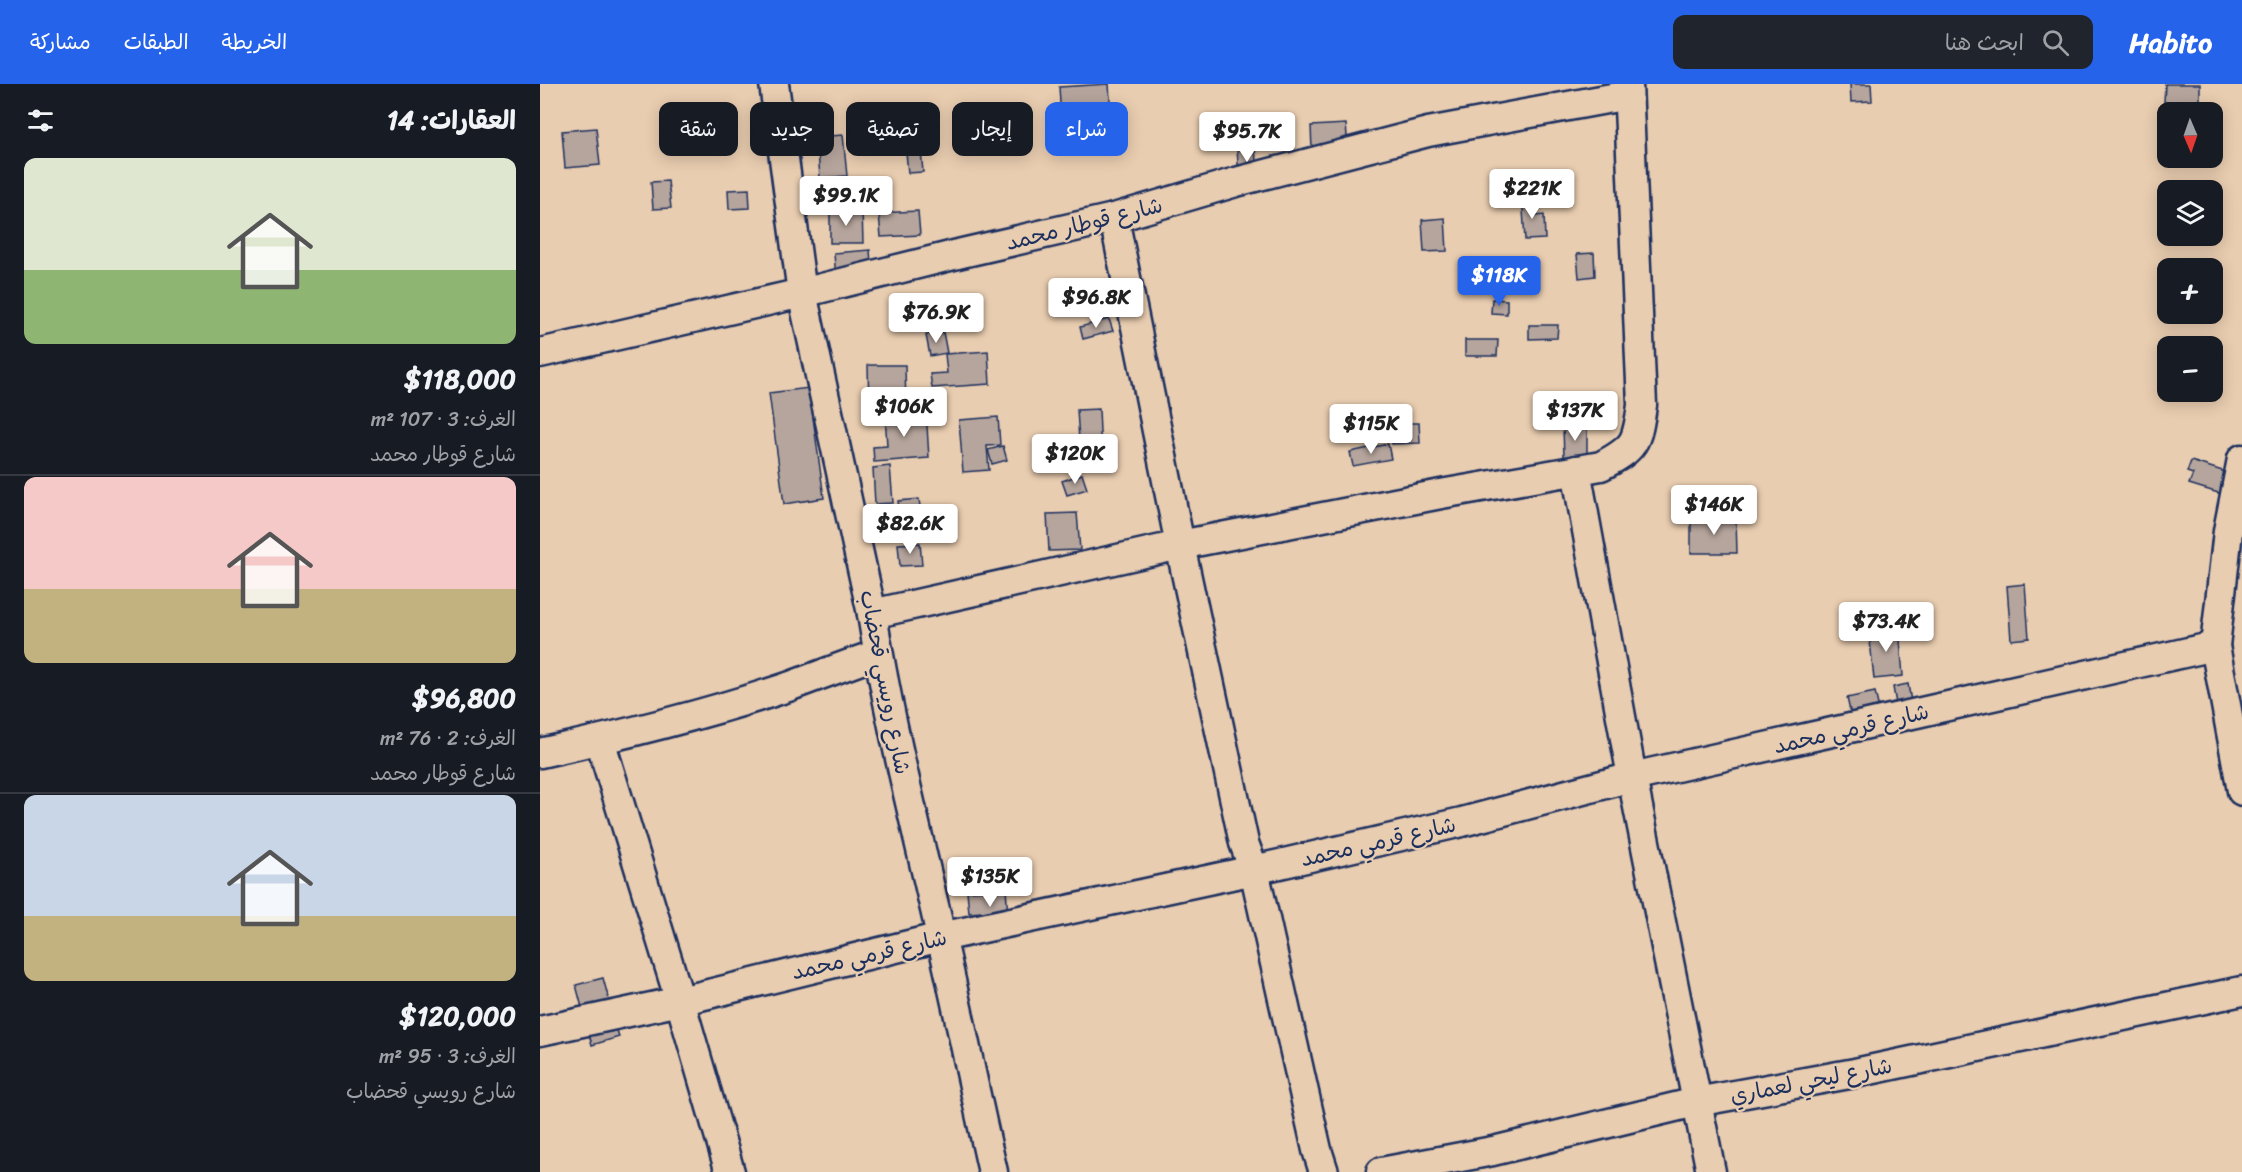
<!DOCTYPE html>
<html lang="ar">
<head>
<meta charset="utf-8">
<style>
	:root { --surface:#171b24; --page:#20242c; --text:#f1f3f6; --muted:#9ea1a6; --line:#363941; --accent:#2563eb }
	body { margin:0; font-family:Sriracha,"Playpen Sans Arabic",sans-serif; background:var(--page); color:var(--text); direction:rtl; height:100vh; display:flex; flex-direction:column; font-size:22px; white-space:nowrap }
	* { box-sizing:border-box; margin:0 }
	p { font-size:20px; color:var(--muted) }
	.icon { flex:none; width:33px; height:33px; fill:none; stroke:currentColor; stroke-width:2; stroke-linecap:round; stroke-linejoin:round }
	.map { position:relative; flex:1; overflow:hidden; direction:ltr }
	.panel { display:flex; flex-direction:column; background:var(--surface); width:540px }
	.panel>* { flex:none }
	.banner { position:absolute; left:18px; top:18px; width:570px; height:54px; direction:rtl; display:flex; gap:12px }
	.needle { width:39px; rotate:178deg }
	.tools { position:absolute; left:1617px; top:18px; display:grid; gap:12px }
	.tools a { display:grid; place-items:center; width:66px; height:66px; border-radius:12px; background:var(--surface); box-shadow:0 3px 15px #0003; font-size:30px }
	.price { position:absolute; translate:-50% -51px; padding:0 14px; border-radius:6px; background:#fff; color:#222; font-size:20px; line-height:39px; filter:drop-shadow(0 2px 3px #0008) }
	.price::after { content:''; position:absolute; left:50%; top:36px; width:18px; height:14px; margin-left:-9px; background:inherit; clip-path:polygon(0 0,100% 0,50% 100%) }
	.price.current { background:var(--accent); color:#fff }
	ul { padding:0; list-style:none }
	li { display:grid; align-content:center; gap:12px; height:318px; padding:0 24px }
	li+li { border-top:2px solid var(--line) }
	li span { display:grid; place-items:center; height:186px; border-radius:12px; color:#555 }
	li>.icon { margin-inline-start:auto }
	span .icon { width:108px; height:108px; fill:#fffc; stroke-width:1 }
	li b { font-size:26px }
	h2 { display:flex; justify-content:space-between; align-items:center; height:72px; padding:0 24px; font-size:26px }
	.pill { padding:0 21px; border-radius:12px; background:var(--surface); box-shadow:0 3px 15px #0003; font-size:21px; line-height:54px }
	.pill.current { background:var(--accent); color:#fff }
	header { display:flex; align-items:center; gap:36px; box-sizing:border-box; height:84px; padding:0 30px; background:var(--accent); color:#fff }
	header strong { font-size:28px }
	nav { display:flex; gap:33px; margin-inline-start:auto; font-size:21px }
	.search { width:420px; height:54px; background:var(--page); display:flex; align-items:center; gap:15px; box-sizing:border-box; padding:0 21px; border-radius:12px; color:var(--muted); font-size:22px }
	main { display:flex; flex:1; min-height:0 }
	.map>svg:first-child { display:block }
	.building { fill:#b6a59c; stroke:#1b2f5e; stroke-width:1.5 }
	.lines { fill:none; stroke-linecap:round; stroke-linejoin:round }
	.street-casing { stroke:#1b2f5e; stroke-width:33 }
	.street { stroke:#e9cdb0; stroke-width:28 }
	.labels { text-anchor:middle; stroke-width:4.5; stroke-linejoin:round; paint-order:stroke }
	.street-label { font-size:22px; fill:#1b2f5e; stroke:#e9cdb0 }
</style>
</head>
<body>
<header>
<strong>Habito</strong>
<div class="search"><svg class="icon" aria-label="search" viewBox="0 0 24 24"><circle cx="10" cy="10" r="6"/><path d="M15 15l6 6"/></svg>ابحث هنا</div>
<nav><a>الخريطة</a><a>الطبقات</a><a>مشاركة</a></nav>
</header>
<main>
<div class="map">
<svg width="1702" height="1088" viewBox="0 0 1702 1088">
	<rect width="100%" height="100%" fill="#e9cdb0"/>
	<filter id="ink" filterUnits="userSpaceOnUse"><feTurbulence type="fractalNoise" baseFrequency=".0167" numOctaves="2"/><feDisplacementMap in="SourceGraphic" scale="12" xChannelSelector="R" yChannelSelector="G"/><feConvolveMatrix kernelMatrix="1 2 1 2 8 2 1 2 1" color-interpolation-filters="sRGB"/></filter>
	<g filter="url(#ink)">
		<!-- building -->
		<g class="building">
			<polygon points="569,0 571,32 521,35 519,3"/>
			<polygon points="1310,0 1331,0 1332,17 1311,18"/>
			<polygon points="1625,0 1660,0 1660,19 1624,18"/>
			<polygon points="806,40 808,64 772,66 771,42"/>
			<polygon points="56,44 60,81 25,84 22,47"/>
			<polygon points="303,51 307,92 280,94 277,53"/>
			<polygon points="380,56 383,88 368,89 365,58"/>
			<polygon points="715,61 717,96 699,97 697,62"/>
			<polygon points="128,97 131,124 113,125 111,98"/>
			<polygon points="209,105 210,124 189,125 188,106"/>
			<polygon points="994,110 996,132 1004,131 1005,155 985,156 982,111"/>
			<polygon points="322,126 323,159 290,159 290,127"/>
			<polygon points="378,127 380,151 341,153 339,129"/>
			<polygon points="905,134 907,167 884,168 882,136"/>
			<polygon points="330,166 333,206 297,209 294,169"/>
			<polygon points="1054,169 1055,192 1039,194 1037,170"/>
			<polygon points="952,215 967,216 967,230 951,229"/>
			<polygon points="569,235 573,247 543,255 540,243"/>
			<polygon points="989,241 1018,241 1017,254 989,255"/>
			<polygon points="403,248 407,269 390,272 386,251"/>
			<polygon points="925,256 958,256 957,272 925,272"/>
			<polygon points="448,267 450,300 392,304 390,290 407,289 405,270"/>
			<polygon points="328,281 365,281 366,325 329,325"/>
			<polygon points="269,304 284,414 244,420 229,309"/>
			<polygon points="559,325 561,370 540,371 537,326"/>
			<polygon points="386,326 389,374 334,378 333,363 347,362 345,330"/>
			<polygon points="458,333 460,361 447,362 449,386 423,388 419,336"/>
			<polygon points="852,339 879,339 880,359 852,360"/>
			<polygon points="1047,342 1047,373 1024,373 1023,343"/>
			<polygon points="848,360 851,375 813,382 810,368"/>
			<polygon points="463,362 467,376 452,380 448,366"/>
			<polygon points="1651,377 1692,390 1685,411 1649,400 1653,390 1647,388"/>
			<polygon points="350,382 353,419 335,420 333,384"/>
			<polygon points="542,390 547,405 527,411 522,397"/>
			<polygon points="379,415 381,430 360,432 358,417"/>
			<polygon points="537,429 540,466 509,467 507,430"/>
			<polygon points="1151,435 1196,435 1197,469 1151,469"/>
			<polygon points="380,459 382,481 360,482 358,460"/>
			<polygon points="1485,500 1489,554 1471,556 1467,502"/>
			<polygon points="1359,544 1363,592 1334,595 1329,547"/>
			<polygon points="1368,600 1374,635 1359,637 1353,603"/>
			<polygon points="1335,608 1342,638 1314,644 1307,614"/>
			<polygon points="466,805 469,845 443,846 442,828 429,829 427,807"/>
			<polygon points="63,894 79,953 52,961 36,901"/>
		</g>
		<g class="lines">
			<!-- street casing -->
			<g class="street-casing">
				<g id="street">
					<path d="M234,0L262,209L332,530C349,639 377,745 401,852C419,930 435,1009 453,1088"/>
					<polyline points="574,134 640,461 704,759 714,786 777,1066 784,1088"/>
					<polyline points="0,269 262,209 422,169 574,134 696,98 888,48 1088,11"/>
					<polyline points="1702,375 1688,447 1675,562 1702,707"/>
					<polyline points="1036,386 1092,693 1171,1088"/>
					<path d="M332,530L640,461L901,410L1061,382C1095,364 1097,359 1102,321L1088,0"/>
					<polyline points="60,656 140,917 190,1088"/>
					<path d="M0,669C83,651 167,630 248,603C278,592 308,580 338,570"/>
					<polyline points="0,947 140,917 401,853 714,786 922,738 1092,693 1675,562"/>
					<polyline points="841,1088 953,1067 1156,1018 1315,989 1702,907"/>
				</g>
			</g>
			<!-- street -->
			<use href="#street" class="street"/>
		</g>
	</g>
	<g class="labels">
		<!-- street labels -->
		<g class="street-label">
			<text transform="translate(544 139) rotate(-14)" y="8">شارع قوطار محمد</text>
			<text transform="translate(346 598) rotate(79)" y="8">شارع رويسي قحضاب</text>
			<text transform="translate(1311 644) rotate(-13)" y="8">شارع قرمي محمد</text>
			<text transform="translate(838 757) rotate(-13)" y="8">شارع قرمي محمد</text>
			<text transform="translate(329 870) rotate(-13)" y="8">شارع قرمي محمد</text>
			<text transform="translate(1271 996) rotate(-11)" y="8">شارع ليحي لعماري</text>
		</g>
	</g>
</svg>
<div class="tools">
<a><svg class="needle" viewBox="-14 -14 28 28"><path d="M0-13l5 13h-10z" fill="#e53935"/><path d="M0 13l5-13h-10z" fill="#9ea1a6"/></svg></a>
<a><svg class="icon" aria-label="layers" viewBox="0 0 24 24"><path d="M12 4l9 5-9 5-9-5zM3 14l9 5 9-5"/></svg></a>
<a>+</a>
<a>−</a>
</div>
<b class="price" style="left:707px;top:79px">$95.7K</b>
<b class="price" style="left:992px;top:136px">$221K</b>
<b class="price" style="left:306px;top:143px">$99.1K</b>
<b class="price current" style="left:959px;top:223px">$118K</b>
<b class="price" style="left:556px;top:245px">$96.8K</b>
<b class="price" style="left:396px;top:260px">$76.9K</b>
<b class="price" style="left:364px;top:354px">$106K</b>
<b class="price" style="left:1035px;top:358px">$137K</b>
<b class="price" style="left:831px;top:371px">$115K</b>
<b class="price" style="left:535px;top:401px">$120K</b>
<b class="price" style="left:1174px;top:452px">$146K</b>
<b class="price" style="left:370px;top:471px">$82.6K</b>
<b class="price" style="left:1346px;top:569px">$73.4K</b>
<b class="price" style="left:450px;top:824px">$135K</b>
<div class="banner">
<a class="pill current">شراء</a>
<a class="pill">إيجار</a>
<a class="pill">تصفية</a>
<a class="pill">جديد</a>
<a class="pill">شقة</a>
</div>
</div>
<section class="panel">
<h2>العقارات: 14<svg class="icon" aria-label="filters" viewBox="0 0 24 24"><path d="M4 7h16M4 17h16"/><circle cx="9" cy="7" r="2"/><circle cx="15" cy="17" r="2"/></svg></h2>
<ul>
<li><span style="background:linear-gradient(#dfe7d0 60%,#8fb573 0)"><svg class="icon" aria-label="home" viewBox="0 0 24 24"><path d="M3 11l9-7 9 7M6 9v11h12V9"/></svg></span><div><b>$118,000</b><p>الغرف: 3 · 107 m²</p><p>شارع قوطار محمد</p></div></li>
<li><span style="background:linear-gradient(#f6c9c9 60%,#c2b280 0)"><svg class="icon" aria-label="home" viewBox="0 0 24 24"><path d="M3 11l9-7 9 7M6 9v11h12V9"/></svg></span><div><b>$96,800</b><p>الغرف: 2 · 76 m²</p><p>شارع قوطار محمد</p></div></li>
<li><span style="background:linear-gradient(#c9d6e8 65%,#c2b280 0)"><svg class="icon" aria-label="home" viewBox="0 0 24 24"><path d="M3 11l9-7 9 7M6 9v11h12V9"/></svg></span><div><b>$120,000</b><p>الغرف: 3 · 95 m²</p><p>شارع رويسي قحضاب</p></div></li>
</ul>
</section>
</main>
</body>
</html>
